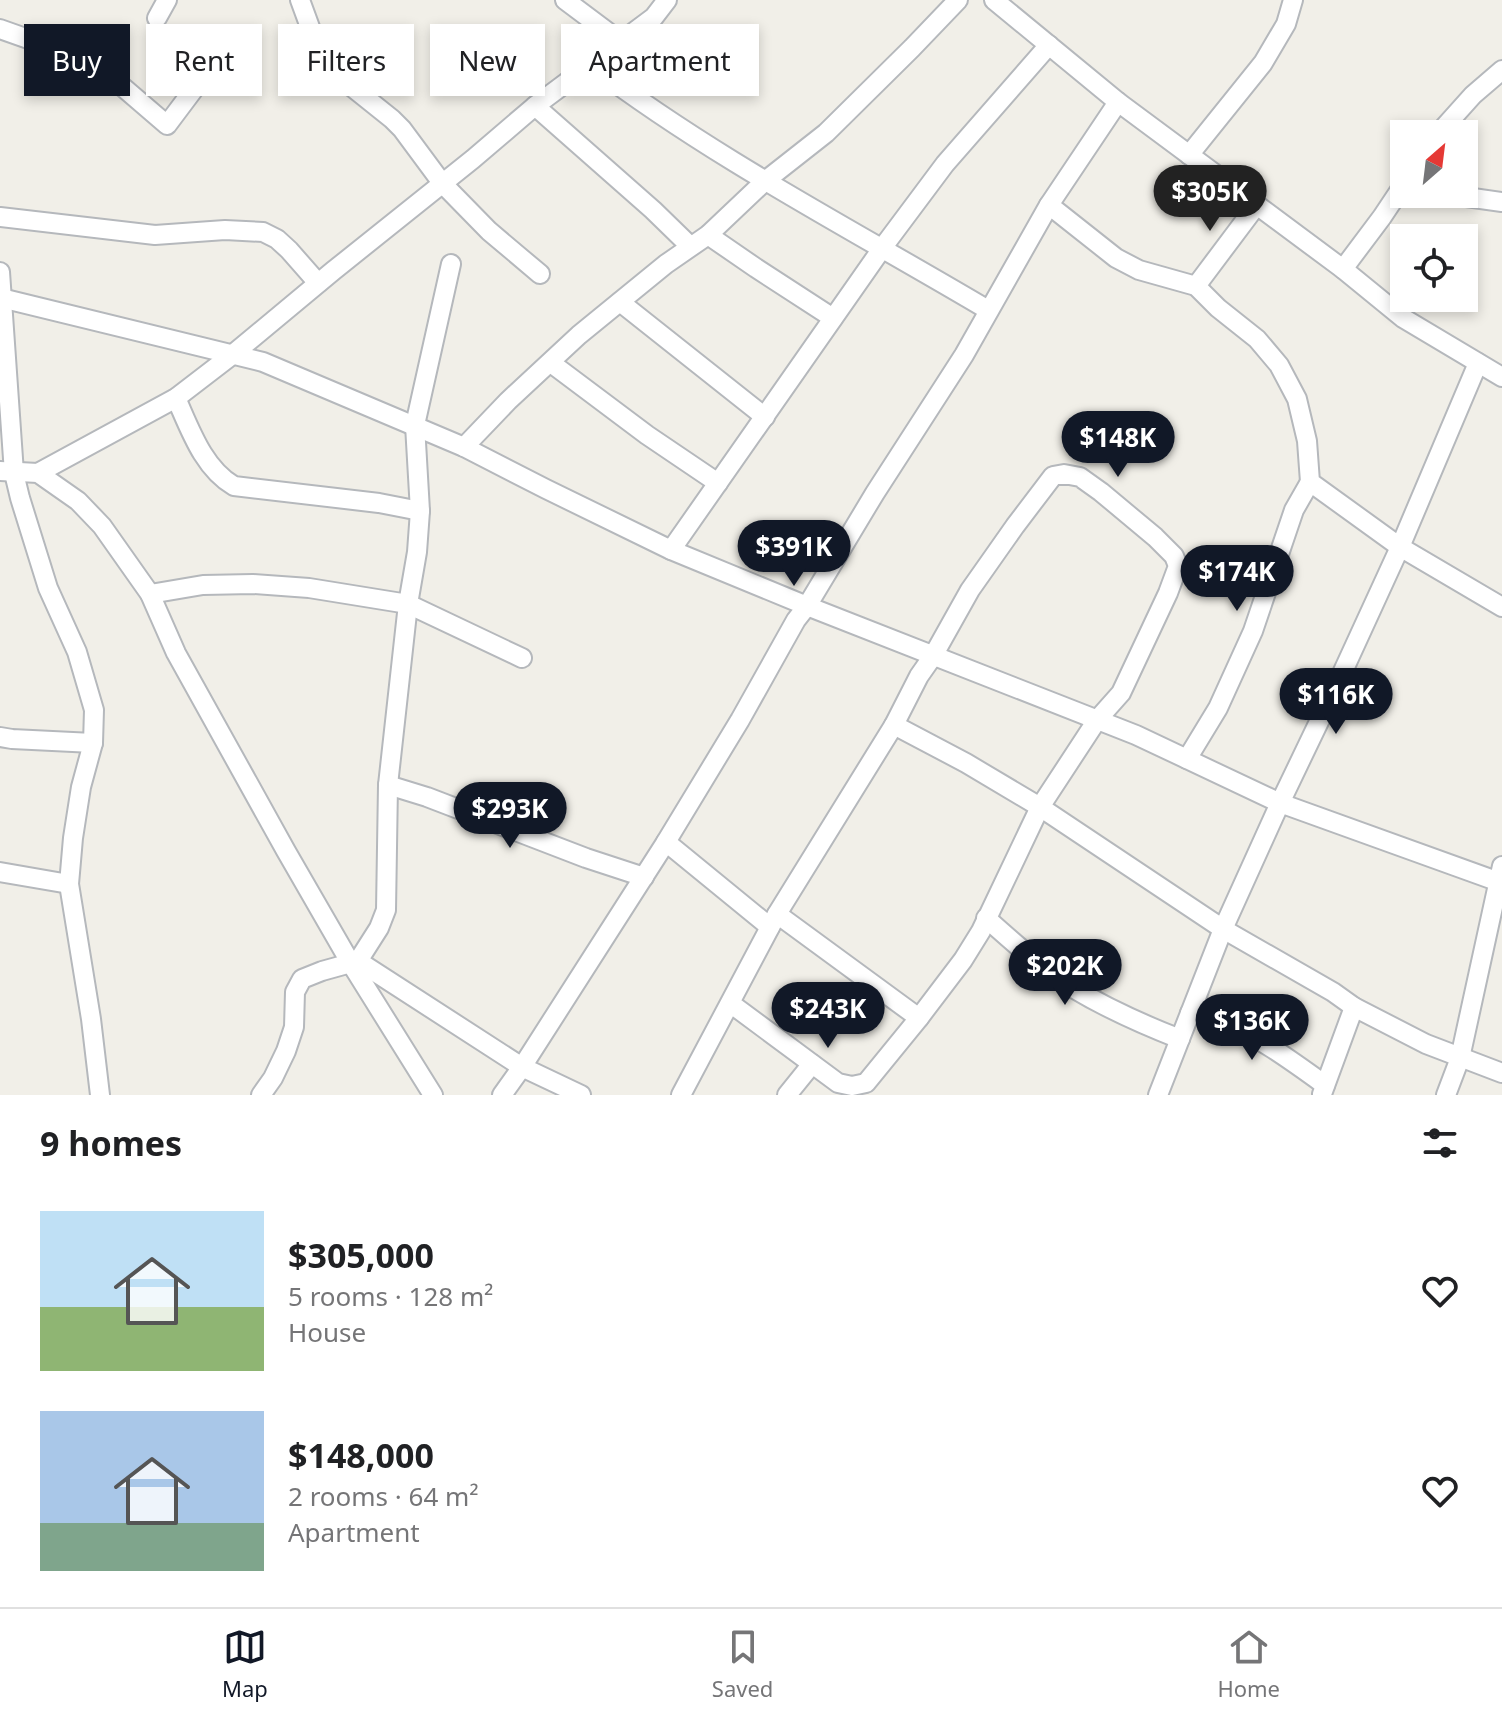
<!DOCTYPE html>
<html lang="en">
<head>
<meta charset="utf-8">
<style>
	:root { --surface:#fff; --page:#f2f2f2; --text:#202124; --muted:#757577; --line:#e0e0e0; --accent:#111827 }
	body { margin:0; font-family:"Noto Sans",sans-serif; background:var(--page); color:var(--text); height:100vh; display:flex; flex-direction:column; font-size:30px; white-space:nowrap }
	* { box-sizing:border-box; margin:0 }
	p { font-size:26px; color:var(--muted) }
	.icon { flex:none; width:44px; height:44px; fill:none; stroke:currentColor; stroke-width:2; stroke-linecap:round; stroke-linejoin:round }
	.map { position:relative; height:1095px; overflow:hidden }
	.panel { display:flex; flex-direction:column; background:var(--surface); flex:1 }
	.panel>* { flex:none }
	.hud { position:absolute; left:24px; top:24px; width:800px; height:72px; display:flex; gap:16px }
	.needle { width:52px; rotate:28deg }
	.buttons { position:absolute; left:1390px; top:120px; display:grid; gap:16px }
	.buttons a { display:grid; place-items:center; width:88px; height:88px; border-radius:0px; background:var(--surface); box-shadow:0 4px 12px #0003; font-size:40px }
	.price { position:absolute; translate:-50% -68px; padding:0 18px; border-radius:28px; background:var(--accent); color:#fff; font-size:26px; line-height:52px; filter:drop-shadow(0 2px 4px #0008) }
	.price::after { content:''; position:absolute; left:50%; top:48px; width:24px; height:18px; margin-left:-12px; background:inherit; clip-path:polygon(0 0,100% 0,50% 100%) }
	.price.on { background:#222; color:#fff }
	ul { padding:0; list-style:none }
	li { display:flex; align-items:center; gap:24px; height:200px; padding:0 40px }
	li span { display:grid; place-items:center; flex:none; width:224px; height:160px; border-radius:0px; color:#555 }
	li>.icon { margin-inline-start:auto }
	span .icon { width:96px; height:96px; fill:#fffc; stroke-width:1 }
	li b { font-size:34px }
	h2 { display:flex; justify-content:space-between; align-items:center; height:96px; padding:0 40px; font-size:34px }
	.tag { padding:0 28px; border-radius:0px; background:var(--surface); box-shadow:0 4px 12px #0003; font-size:28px; line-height:72px }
	.tag.on { background:var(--accent); color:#fff }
	.dock { display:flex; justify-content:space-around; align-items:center; height:112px; border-top:2px solid var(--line); background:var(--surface); font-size:22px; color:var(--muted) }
	.dock a { display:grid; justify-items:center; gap:4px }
	.dock .on { color:var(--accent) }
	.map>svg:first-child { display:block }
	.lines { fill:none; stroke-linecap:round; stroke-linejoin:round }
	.minor-casing { stroke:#b5b8bc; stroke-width:22 }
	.minor { stroke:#fff; stroke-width:18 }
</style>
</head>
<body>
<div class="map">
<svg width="1502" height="1095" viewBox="0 0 1502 1095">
	<rect width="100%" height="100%" fill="#f1efe8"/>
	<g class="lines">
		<!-- minor casing -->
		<g class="minor-casing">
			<g id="minor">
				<polyline points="300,0 322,60 327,67 392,119 402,129 442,183 489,231 540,274"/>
				<polyline points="565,0 621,42"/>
				<polyline points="994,0 1118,102 1343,269 1403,318 1502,377"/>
				<polyline points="157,18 167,0"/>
				<polyline points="0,29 48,46 110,76 167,125 197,85"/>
				<path d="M591,65C715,159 855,231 988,310"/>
				<polyline points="535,106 653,210 690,246"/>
				<polyline points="1438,134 1473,95 1502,70"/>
				<polyline points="1189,155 1263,63 1286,24 1293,0"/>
				<polyline points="1445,194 1502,202"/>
				<polyline points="1049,205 1116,258 1139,270 1196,286 1218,308 1257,339 1279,365 1297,399 1307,441 1310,482 1400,547 1502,607"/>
				<polyline points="0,217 155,235 225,230 263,232 277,239 289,250 318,283"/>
				<polyline points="708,235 756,268 833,318"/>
				<polyline points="1343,269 1382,217 1404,184"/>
				<polyline points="0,272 14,473 20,498 48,588 77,652 94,710 93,743 81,787 73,838 69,884 91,1019 100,1095"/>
				<polyline points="1196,286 1256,206"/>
				<polyline points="1,298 263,362 464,447 546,489 671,550 807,606 1136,735 1280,803 1502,883"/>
				<polyline points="620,302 765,417"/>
				<polyline points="551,363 647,435 718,483"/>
				<path d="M176,398C190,429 203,468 234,486L379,503L420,511"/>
				<polyline points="464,447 508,401 579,335 666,264 708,235 765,181 826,133 912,48 958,0"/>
				<polyline points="0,471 38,473 78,501 102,526 150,594 176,653 286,851 350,962 433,1095"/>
				<polyline points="38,473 176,398 232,355 333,271 473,159 535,106 654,17 667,0"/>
				<polyline points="671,550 883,247 945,164 1049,45"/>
				<polyline points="150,594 203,585 253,584 309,588 408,604 522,658"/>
				<polyline points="894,725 966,763 1040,807 1223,929 1333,992 1354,1007 1426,1044 1502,1073"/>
				<polyline points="0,737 12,739 93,743"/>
				<polyline points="1187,759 1218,708 1253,631 1294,510 1310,482"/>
				<polyline points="388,785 427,797 586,858 644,877"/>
				<polyline points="666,842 770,927"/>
				<polyline points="0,872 69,884"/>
				<polyline points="777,914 919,1018"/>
				<path d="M986,918C1014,943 1042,968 1073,988C1106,1008 1144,1025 1180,1039"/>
				<polyline points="358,961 379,928 386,910 388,785 408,604 417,552 420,511 415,425 451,264"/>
				<path d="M1190,1013C1200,1015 1212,1017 1221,1021C1255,1034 1296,1064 1325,1085"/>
				<polyline points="1322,1094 1354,1007"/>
				<polyline points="261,1095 273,1078 286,1051 294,1027 295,992 302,979 322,971 358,961 522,1067 581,1095"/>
				<polyline points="502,1095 522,1067 666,842 740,720 796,620 807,606 875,493 964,355 1049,205 1118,102"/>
				<polyline points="681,1095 777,914 894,725 919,676 933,656 970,590 1015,526 1053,476 1064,474 1080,477 1101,492 1155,537 1174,556 1178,566 1168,593 1121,693 1097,720 1040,807 981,931 963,960 919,1018 866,1083 852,1086 838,1083 730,1003"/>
				<polyline points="787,1095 812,1064"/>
				<polyline points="1158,1095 1223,929 1280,803 1339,680 1400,547 1478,363"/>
				<polyline points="1446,1095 1460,1058 1502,866"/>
			</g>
		</g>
		<!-- minor -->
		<use href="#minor" class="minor"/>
	</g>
</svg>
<div class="buttons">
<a><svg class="needle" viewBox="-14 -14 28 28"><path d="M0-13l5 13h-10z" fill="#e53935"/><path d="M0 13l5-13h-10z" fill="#757577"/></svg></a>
<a><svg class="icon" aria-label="locate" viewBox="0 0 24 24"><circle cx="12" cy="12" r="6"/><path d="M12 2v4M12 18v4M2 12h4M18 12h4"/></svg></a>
</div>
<b class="price on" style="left:1210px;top:233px">$305K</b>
<b class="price" style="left:1118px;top:479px">$148K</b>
<b class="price" style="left:794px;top:588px">$391K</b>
<b class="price" style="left:1237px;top:613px">$174K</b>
<b class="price" style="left:1336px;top:736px">$116K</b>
<b class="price" style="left:510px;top:850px">$293K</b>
<b class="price" style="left:1065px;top:1007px">$202K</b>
<b class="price" style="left:828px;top:1050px">$243K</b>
<b class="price" style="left:1252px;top:1062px">$136K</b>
<div class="hud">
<a class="tag on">Buy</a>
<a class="tag">Rent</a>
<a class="tag">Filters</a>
<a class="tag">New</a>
<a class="tag">Apartment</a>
</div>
</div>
<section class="panel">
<h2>9 homes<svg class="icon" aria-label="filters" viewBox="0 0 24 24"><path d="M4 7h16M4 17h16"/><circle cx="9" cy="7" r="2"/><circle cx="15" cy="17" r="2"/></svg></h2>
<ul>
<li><span style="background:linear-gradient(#bfe0f5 60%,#8fb573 0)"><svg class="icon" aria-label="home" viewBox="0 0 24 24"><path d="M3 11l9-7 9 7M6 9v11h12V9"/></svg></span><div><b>$305,000</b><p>5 rooms · 128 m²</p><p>House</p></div><svg class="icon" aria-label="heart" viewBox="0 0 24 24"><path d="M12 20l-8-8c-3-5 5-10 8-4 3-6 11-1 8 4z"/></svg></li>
<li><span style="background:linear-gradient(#a9c7e8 70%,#7fa58c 0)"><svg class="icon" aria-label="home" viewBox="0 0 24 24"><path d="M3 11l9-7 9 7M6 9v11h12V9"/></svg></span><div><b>$148,000</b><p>2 rooms · 64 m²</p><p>Apartment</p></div><svg class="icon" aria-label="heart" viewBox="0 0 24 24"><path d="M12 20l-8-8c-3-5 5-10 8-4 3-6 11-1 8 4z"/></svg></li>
</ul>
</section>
<nav class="dock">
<a class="on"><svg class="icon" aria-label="map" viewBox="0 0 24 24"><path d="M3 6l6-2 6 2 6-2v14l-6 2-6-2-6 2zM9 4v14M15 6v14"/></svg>Map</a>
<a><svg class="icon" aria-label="saved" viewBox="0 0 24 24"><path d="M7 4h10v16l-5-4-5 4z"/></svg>Saved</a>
<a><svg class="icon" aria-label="home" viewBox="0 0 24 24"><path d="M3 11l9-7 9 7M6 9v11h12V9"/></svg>Home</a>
</nav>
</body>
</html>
